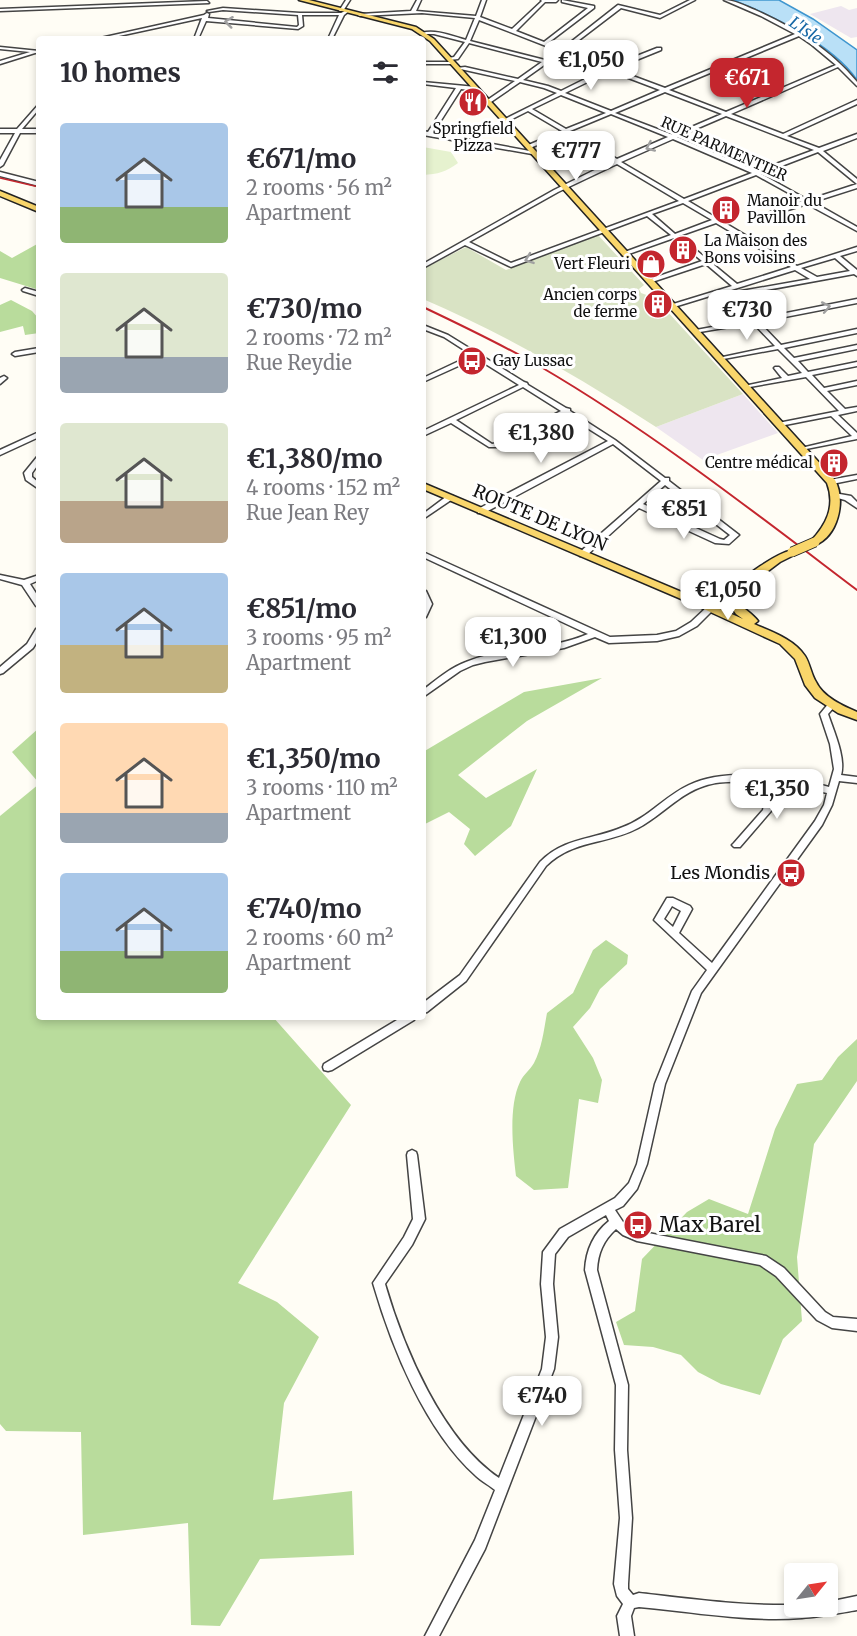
<!DOCTYPE html>
<html lang="en">
<head>
<meta charset="utf-8">
<style>
	:root { --surface:#fff; --page:#f2f2f3; --text:#2b2b33; --muted:#7c7c81; --accent:#c4262e }
	body { margin:0; font-family:Merriweather,serif; background:var(--page); color:var(--text); height:100vh; display:flex; flex-direction:column; font-size:22px; white-space:nowrap }
	* { box-sizing:border-box; margin:0 }
	p { font-size:20px; color:var(--muted) }
	.icon { flex:none; width:33px; height:33px; fill:none; stroke:currentColor; stroke-width:2; stroke-linecap:round; stroke-linejoin:round }
	.map { position:relative; flex:1; overflow:hidden }
	.panel { position:absolute; left:36px; top:36px; width:390px; height:984px; display:flex; flex-direction:column; background:var(--surface); border-radius:6px; box-shadow:0 3px 9px #0003 }
	.panel>* { flex:none }
	.needle { width:39px; rotate:60deg }
	.buttons { position:absolute; left:784px; top:1563px; display:grid; gap:12px }
	.buttons a { display:grid; place-items:center; width:54px; height:54px; border-radius:6px; background:var(--surface); box-shadow:0 3px 9px #0003; font-size:30px }
	.price { position:absolute; translate:-50% -51px; padding:0 14px; border-radius:12px; background:#fff; color:#222; font-size:20px; line-height:39px; filter:drop-shadow(0 2px 3px #0008) }
	.price::after { content:''; position:absolute; left:50%; top:36px; width:18px; height:14px; margin-left:-9px; background:inherit; clip-path:polygon(0 0,100% 0,50% 100%) }
	.price.selected { background:var(--accent); color:#fff }
	ul { padding:0; list-style:none }
	li { display:flex; align-items:center; gap:18px; height:150px; padding:0 24px }
	li span { display:grid; place-items:center; flex:none; width:168px; height:120px; border-radius:6px; color:#555 }
	li>.icon { margin-inline-start:auto }
	span .icon { width:72px; height:72px; fill:#fffc; stroke-width:1 }
	li b { font-size:26px }
	h2 { display:flex; justify-content:space-between; align-items:center; height:72px; padding:0 24px; font-size:26px }
	.map>svg:first-child { display:block }
	.industrial { fill:#eee6ef }
	.forest { fill:#b9dc9c }
	.cemetery { fill:#d9e3c4 }
	.pitch { fill:#e6f2cf }
	.water { fill:#b9e0f7; stroke:#3f96cf; stroke-width:1.5 }
	.lines { fill:none; stroke-linecap:round; stroke-linejoin:round }
	.minor-casing { stroke:#444; stroke-width:3 }
	.major-casing { stroke:#222; stroke-width:3 }
	.minor { fill:#fff; fill-rule:evenodd }
	.major { fill:#f9d66b; fill-rule:evenodd }
	.rail-far1 { stroke:#c4262e; stroke-width:1.5 }
	.rail { stroke:#c4262e; stroke-width:2 }
	.major-bridge-casing { stroke:#222; stroke-width:11; stroke-linecap:butt }
	.major-bridge { stroke:#f9d66b; stroke-width:9 }
	.oneway { stroke:#a0a0a0 }
	.labels { text-anchor:middle; stroke-width:6; stroke-linejoin:round; paint-order:stroke }
	.far-poi-label { font-size:15px; fill:#111; stroke:#fff; text-anchor:start }
	.far-street-label { font-size:15px; fill:#111; stroke:#fff }
	.far-water-label { font-size:16px; font-style:italic; fill:#1768a6; stroke:#fff }
	.street-label { font-size:18px; fill:#111; stroke:#fff }
	.poi-label { font-size:18px; fill:#111; stroke:#fff; text-anchor:end }
	.near-poi-label { font-size:21px; fill:#111; stroke:#fff; text-anchor:start }
</style>
</head>
<body>
<div class="map">
<svg width="857" height="1636" viewBox="0 0 857 1636">
	<rect width="100%" height="100%" fill="#fffdf5"/>
	<!-- industrial -->
	<g class="industrial">
		<polygon points="841,6 849,10 857,8 857,37 851,38 810,14"/>
		<polygon points="743,394 778,433 703,460 656,427"/>
	</g>
	<!-- forest -->
	<g class="forest">
		<polygon points="39,243 39,290 0,278 0,251 12,258"/>
		<polygon points="11,300 32,311 39,319 39,333 25,335 23,326 0,332 0,305"/>
		<polygon points="602,678 527,721 458,775 486,798 537,769 511,826 475,856 464,844 470,829 449,812 423,825 423,752 524,692"/>
		<polygon points="39,728 39,783 12,752"/>
		<polygon points="39,784 39,1017 273,1017 351,1105 238,1283 277,1302 319,1337 284,1403 273,1500 352,1491 354,1555 260,1559 220,1626 191,1625 188,1523 83,1535 81,1432 6,1431 0,1424 0,816"/>
		<path d="M606,940L628,955L627,964L600,989L590,1008L573,1027L593,1058L602,1080L598,1103L579,1099L568,1188L534,1190L516,1176C513,1150 508,1107 520,1082C523,1075 530,1070 534,1063C542,1048 544,1029 547,1013L573,993L593,950Z"/>
		<polygon points="857,1039 857,1081 814,1144 797,1257 802,1321 783,1339 760,1395 721,1384 698,1372 681,1355 653,1347 624,1345 616,1322 635,1311 642,1259 687,1212 709,1199 748,1214 775,1129 797,1084 822,1080 838,1057"/>
	</g>
	<!-- cemetery -->
	<path class="cemetery" d="M598,235L644,285L639,289L641,293L655,298L743,394L656,427C582,379 505,334 423,299V269L466,247L506,270Z"/>
	<!-- pitch -->
	<path class="pitch" d="M423,147L451,152L458,163C446,172 438,174 423,175Z"/>
	<!-- water -->
	<path class="water" d="M733,0H779L813,19L857,50V80C833,45 772,15 733,0Z"/>
	<g class="lines">
		<!-- minor casing -->
		<g class="minor-casing">
			<g id="minor">
				<polygon points="346,0 350,0 343,11 339,11"/>
				<path d="M417,0H421L416,11L476,16L482,0H486L480,17L512,29L542,1L541,0H558L556,2H545L516,31L544,42L588,8L562,2V0L594,6V8L548,43L562,49L618,5L660,15L690,0H695L660,18L621,8L566,50L609,67L657,48H661V50L614,69L665,88L795,34L761,16L724,0C734,0 745,6 755,10C794,28 829,48 857,82V86L838,67L731,114L783,134L857,100V104L787,136L819,148L857,134V138L823,151L857,179V184L818,152L761,174L808,200L857,184V188L813,202L857,227V231L807,204L769,216H765V214L803,201L756,175L688,201L797,266L857,247V251L840,256L857,270V276L854,274L734,296L756,319L857,299V303L759,322L781,345L857,329V333L784,348L794,358L857,345V349L798,361L808,372L857,362V366L812,375L824,388L857,381V385L827,391L845,409L857,407V411L838,415L857,433V439L801,450V448L852,436L831,416L780,426L777,424L778,423L839,411L806,377L744,388V386L782,378L774,368L775,367H779L788,376L802,373L778,349L718,360V358L775,346L753,323L694,333V331L696,330L750,320L723,292L674,307H670V305L732,286L706,264L652,282H648V280L702,261L674,238L626,255H622V253L671,235L647,216L511,267L465,245L423,268V264L554,190L613,161L566,133L530,148H526V146L562,131L528,111L506,122L501,121L557,93L544,88L520,82L488,104L485,102L486,101L515,81L456,68L465,67L518,79L542,62L469,43L458,59L450,60L448,59V58L454,57L465,42L434,34H424L422,33C435,29 452,36 466,40L475,18L422,13L360,16L358,15L360,14L411,11ZM479,20L559,51L545,60L470,41ZM799,36L812,45L836,65L726,112L669,90ZM563,52L605,69L597,73L550,61ZM547,63L593,75L561,91L548,86L523,80ZM610,71L660,90L611,111L565,93ZM665,92L722,114L673,135L615,113ZM561,95L606,113L566,129L532,109ZM611,114L668,137L617,159L570,131ZM726,116L814,150L757,171L677,137ZM673,139L752,173L684,199L621,162ZM617,164L679,201L511,263L469,242L558,192ZM683,203L712,220L675,234L652,214ZM716,223L791,267L737,284L679,236ZM835,258L850,271L817,277L801,268ZM795,270L810,279L730,293L728,291Z"/>
				<polygon points="207,1 209,3 0,11 0,9"/>
				<polygon points="223,8 300,13 341,13 347,10 349,11 344,15 332,39 328,39 339,15 302,15 303,26 298,29 206,21 198,39 194,39 202,18 105,39 96,39 204,15 207,13 209,14 208,18 297,27 299,25 298,15 223,10 209,12 207,11"/>
				<polygon points="0,47 39,51 39,53 35,53 0,64 0,61 30,52 0,49"/>
				<polygon points="423,62 453,62 455,63 453,64 423,64"/>
				<polygon points="423,82 476,87 479,89 476,91 461,89 433,133 535,152 532,154 423,135 423,131 428,132 456,88 423,84"/>
				<polygon points="39,104 39,109 22,129 39,129 39,133 20,133 3,165 0,167 0,160 15,133 0,133 0,129 17,129"/>
				<polygon points="0,172 39,182 39,186 0,176"/>
				<polygon points="25,288 39,292 39,296 23,291 22,290"/>
				<path d="M423,325L448,335L524,382L527,383L528,385L566,408L570,409V411L615,440L665,478H669V481L739,535L729,544L715,543L639,508L586,556H580V552L661,481L613,444L484,513H478V509L608,441L565,414L499,447H489L451,423L423,436V431L519,385L476,358L423,382V378L472,355L444,337L423,329ZM523,387L561,411L497,443L492,444L456,420ZM665,485L730,535L724,540L720,539L643,504Z"/>
				<polygon points="39,348 39,352 15,356 12,354 15,352"/>
				<polygon points="4,376 7,378 0,384 0,378"/>
				<polygon points="39,432 39,437 0,455 0,450"/>
				<polygon points="39,456 39,463 32,473 32,477 39,483 39,489 26,480 24,473 37,457"/>
				<polygon points="857,475 857,479 832,484 828,482 829,480"/>
				<polygon points="834,493 851,496 857,502 857,508 845,500 834,497"/>
				<polygon points="447,496 453,496 454,498 423,519 423,514"/>
				<path d="M423,552L610,637L657,635L676,631L691,622L708,606L711,605L715,608L697,626L679,636L657,641L609,643L595,637L564,648L485,662L473,665L460,671L423,697V690C436,680 450,668 466,662C505,646 549,651 588,634L423,557Z"/>
				<polygon points="0,575 24,580 39,575 39,580 30,584 39,598 39,606 36,606 22,585 0,579"/>
				<polygon points="423,591 426,591 432,604 426,617 423,618"/>
				<polygon points="39,628 39,638 33,648 3,673 0,674 0,667 27,644 36,629"/>
				<path d="M832,702L836,705L828,714C834,732 846,758 841,775L857,777V783L839,781L832,805L822,825L701,993L665,1084L647,1164L637,1189L623,1206L615,1210L623,1222L638,1231L766,1256L784,1268L825,1312L833,1317L857,1319V1331L832,1328L817,1320L776,1276L760,1265L637,1241L623,1235L616,1229C603,1241 598,1253 597,1270L628,1385L627,1450L632,1518L628,1584V1589L633,1595L639,1593C691,1599 743,1606 795,1605V1606H828V1602L857,1596V1610C839,1613 820,1617 802,1618C747,1622 693,1612 639,1607L634,1608L631,1616L634,1636H620L617,1616L623,1604L617,1596L614,1584L620,1518L615,1450L616,1385L585,1270C586,1250 594,1233 609,1221L606,1215L568,1237L555,1254L553,1284L558,1337L554,1369L485,1549L439,1636H425L475,1540L495,1490C489,1485 481,1481 476,1476C425,1430 392,1348 373,1283L404,1237L413,1219L407,1155L408,1152L412,1150L416,1152L417,1155L425,1219L412,1245L385,1284C404,1349 442,1439 499,1478L542,1369L546,1337L541,1284L543,1252L560,1229L615,1198L629,1183L637,1164L655,1084L692,991L707,970L654,920L667,898H673L690,906L692,909L679,933L712,963L815,821L824,805L827,793L801,787L768,783L772,805L771,811L740,847H734L732,845L734,843L763,810L764,805L759,782C741,782 721,780 704,786C679,794 661,816 638,828C606,845 574,839 546,866L466,981L427,1012L423,1013V1003L460,975L540,862C565,837 593,840 623,827C648,818 665,796 689,785C727,767 789,776 829,787L834,769L830,744L820,714L829,703ZM672,906L681,911L673,927L664,919Z"/>
				<polygon points="402,1017 415,1017 414,1020 332,1070 328,1071 324,1070 323,1067 324,1064"/>
			</g>
		</g>
		<!-- major casing -->
		<g class="major-casing">
			<g id="major">
				<path d="M299,0H309L416,27L434,39L835,480C846,501 838,536 815,545L810,542C826,525 836,507 827,483L430,41L412,29Z"/>
				<polygon points="0,191 39,207 39,212 0,196"/>
				<path d="M423,483L710,604C726,592 778,548 796,550V554L780,562L744,589L737,601C743,609 752,613 758,621L754,624C772,632 794,639 805,656C810,664 811,674 816,682C823,697 843,706 857,712V720L838,713L815,698L805,685L795,659L780,644L693,604L423,489ZM727,601L736,614L743,619L718,608Z"/>
			</g>
		</g>
		<!-- minor -->
		<use href="#minor" class="minor"/>
		<!-- major -->
		<use href="#major" class="major"/>
		<!-- rail-far1 -->
		<polyline class="rail-far1" points="0,178 39,187"/>
		<!-- rail -->
		<path class="rail" d="M423,307C463,326 503,345 541,367C652,432 754,512 857,590"/>
		<!-- major-bridge casing -->
		<g class="major-bridge-casing">
			<polyline id="major-bridge" points="792,552 815,542"/>
		</g>
		<!-- major-bridge -->
		<use href="#major-bridge" class="major-bridge"/>
	</g>
	<!-- one-way arrows -->
	<defs><path id="oneway-chevron" d="M-2-3.5L2.5 0L-2 3.5" fill="none" stroke-width="1.6" stroke-linecap="round" stroke-linejoin="round" transform="scale(1.5)"/></defs>
	<g class="oneway">
		<use href="#oneway-chevron" transform="translate(229 22) rotate(-173)"/>
		<use href="#oneway-chevron" transform="translate(650 147) rotate(156)"/>
		<use href="#oneway-chevron" transform="translate(529 259) rotate(160)"/>
		<use href="#oneway-chevron" transform="translate(826 307) rotate(-11)"/>
	</g>
	<!-- icons -->
	<defs>
		<g id="restaurant-disc" transform="scale(1.5)"><circle r="9.5" fill="#c4262e" stroke="#fff"/><path d="M-5-6h1v4h1v-4h1v4h1v-4h1v5L-1.5 .5V6h-2V.5L-5-1ZM5-6V6H3V1.5H1.5Q1.5-4 5-6Z" fill="#fff"/></g>
		<g id="building-disc" transform="scale(1.5)"><circle r="9.5" fill="#c4262e" stroke="#fff"/><path d="M-4-6H4V6H1V3H-1V6H-4ZM-2.5-4.3h1.7v1.8h-1.7ZM.8-4.3h1.7v1.8H.8ZM-2.5-1h1.7V.8h-1.7ZM.8-1h1.7V.8H.8Z" fill="#fff"/></g>
		<g id="shop-disc" transform="scale(1.5)"><circle r="9.5" fill="#c4262e" stroke="#fff"/><path d="M-5-2.5h2.3a2.7 3.5 0 0 1 5.4 0H5L5.5 6h-11ZM-1.5-2.5h3a1.5 2.3 0 0 0-3 0Z" fill="#fff"/></g>
		<g id="bus-disc" transform="scale(1.5)"><circle r="9.5" fill="#c4262e" stroke="#fff"/><path d="M-5-6H5V4H4V6H2V4H-2V6H-4V4H-5ZM-3.5-4V0h7V-4ZM-3.5 1.2v1.5H-2V1.2ZM2 1.2v1.5H3.5V1.2Z" fill="#fff"/></g>
	</defs>
	<g fill-rule="evenodd">
		<use href="#restaurant-disc" x="473" y="102"/>
		<use href="#building-disc" x="726" y="210"/>
		<use href="#building-disc" x="683" y="250"/>
		<use href="#shop-disc" x="651" y="264"/>
		<use href="#building-disc" x="658" y="304"/>
		<use href="#bus-disc" x="472" y="361"/>
		<use href="#building-disc" x="834" y="463"/>
		<use href="#bus-disc" x="791" y="873"/>
		<use href="#bus-disc" x="638" y="1225"/>
	</g>
	<g class="labels">
		<!-- far-poi labels -->
		<g class="far-poi-label">
			<text x="473" y="134" text-anchor="middle">Springfield<tspan x="473" dy="17">Pizza</tspan></text>
			<text x="747" y="206">Manoir du<tspan x="747" dy="17">Pavillon</tspan></text>
			<text x="704" y="246">La Maison des<tspan x="704" dy="17">Bons voisins</tspan></text>
			<text x="630" y="269" text-anchor="end">Vert Fleuri</text>
			<text x="637" y="300" text-anchor="end">Ancien corps<tspan x="637" dy="17">de ferme</tspan></text>
			<text x="493" y="366">Gay Lussac</text>
			<text x="813" y="468" text-anchor="end">Centre médical</text>
		</g>
		<!-- far-street labels -->
		<g class="far-street-label">
			<text transform="translate(724 149) rotate(24)" y="5">RUE PARMENTIER</text>
		</g>
		<!-- far-water labels -->
		<g class="far-water-label">
			<text transform="translate(806 30) rotate(34)" y="6">L'Isle</text>
		</g>
		<!-- street labels -->
		<g class="street-label">
			<text transform="translate(540 518) rotate(23)" y="6">ROUTE DE LYON</text>
		</g>
		<!-- poi labels -->
		<g class="poi-label">
			<text x="770" y="879">Les Mondis</text>
		</g>
		<!-- near-poi labels -->
		<g class="near-poi-label">
			<text x="659" y="1232">Max Barel</text>
		</g>
	</g>
</svg>
<div class="buttons">
<a><svg class="needle" viewBox="-14 -14 28 28"><path d="M0-13l5 13h-10z" fill="#e53935"/><path d="M0 13l5-13h-10z" fill="#7c7c81"/></svg></a>
</div>
<b class="price" style="left:591px;top:91px">€1,050</b>
<b class="price selected" style="left:747px;top:109px">€671</b>
<b class="price" style="left:576px;top:182px">€777</b>
<b class="price" style="left:747px;top:341px">€730</b>
<b class="price" style="left:541px;top:464px">€1,380</b>
<b class="price" style="left:684px;top:540px">€851</b>
<b class="price" style="left:728px;top:621px">€1,050</b>
<b class="price" style="left:513px;top:668px">€1,300</b>
<b class="price" style="left:777px;top:820px">€1,350</b>
<b class="price" style="left:542px;top:1427px">€740</b>
<section class="panel">
<h2>10 homes<svg class="icon" aria-label="filters" viewBox="0 0 24 24"><path d="M4 7h16M4 17h16"/><circle cx="9" cy="7" r="2"/><circle cx="15" cy="17" r="2"/></svg></h2>
<ul>
<li><span style="background:linear-gradient(#a9c7e8 70%,#8fb573 0)"><svg class="icon" aria-label="home" viewBox="0 0 24 24"><path d="M3 11l9-7 9 7M6 9v11h12V9"/></svg></span><div><b>€671/mo</b><p>2 rooms · 56 m²</p><p>Apartment</p></div></li>
<li><span style="background:linear-gradient(#dfe7d0 70%,#9aa5b1 0)"><svg class="icon" aria-label="home" viewBox="0 0 24 24"><path d="M3 11l9-7 9 7M6 9v11h12V9"/></svg></span><div><b>€730/mo</b><p>2 rooms · 72 m²</p><p>Rue Reydie</p></div></li>
<li><span style="background:linear-gradient(#dfe7d0 65%,#b9a48a 0)"><svg class="icon" aria-label="home" viewBox="0 0 24 24"><path d="M3 11l9-7 9 7M6 9v11h12V9"/></svg></span><div><b>€1,380/mo</b><p>4 rooms · 152 m²</p><p>Rue Jean Rey</p></div></li>
<li><span style="background:linear-gradient(#a9c7e8 60%,#c2b280 0)"><svg class="icon" aria-label="home" viewBox="0 0 24 24"><path d="M3 11l9-7 9 7M6 9v11h12V9"/></svg></span><div><b>€851/mo</b><p>3 rooms · 95 m²</p><p>Apartment</p></div></li>
<li><span style="background:linear-gradient(#ffd9b3 75%,#9aa5b1 0)"><svg class="icon" aria-label="home" viewBox="0 0 24 24"><path d="M3 11l9-7 9 7M6 9v11h12V9"/></svg></span><div><b>€1,350/mo</b><p>3 rooms · 110 m²</p><p>Apartment</p></div></li>
<li><span style="background:linear-gradient(#a9c7e8 65%,#8fb573 0)"><svg class="icon" aria-label="home" viewBox="0 0 24 24"><path d="M3 11l9-7 9 7M6 9v11h12V9"/></svg></span><div><b>€740/mo</b><p>2 rooms · 60 m²</p><p>Apartment</p></div></li>
</ul>
</section>
</div>
</body>
</html>
